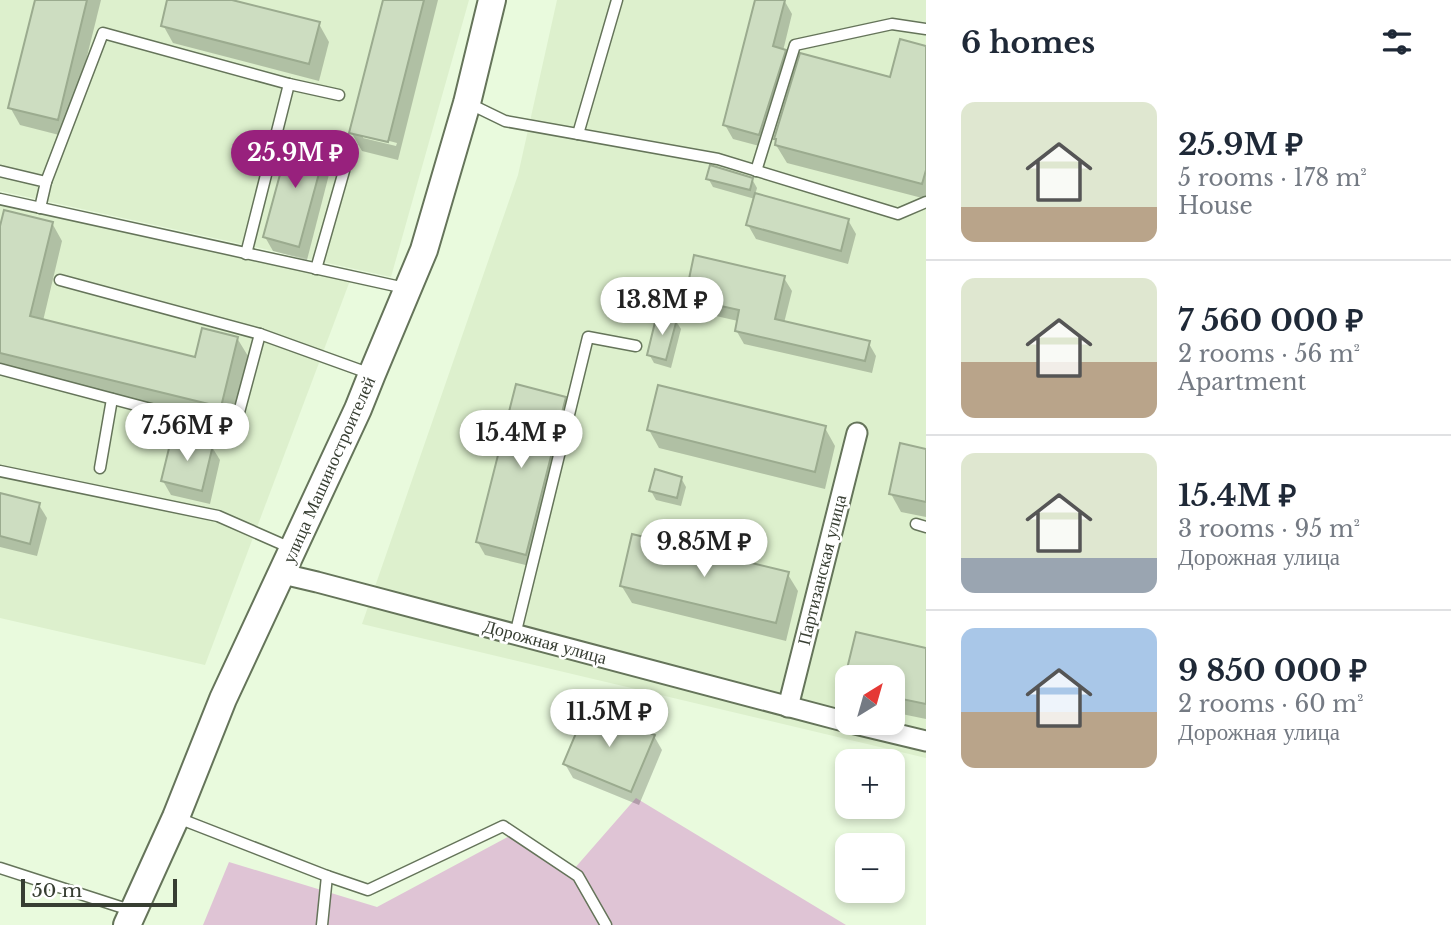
<!DOCTYPE html>
<html lang="en">
<head>
<meta charset="utf-8">
<style>
	:root { --surface:#fff; --page:#f6f6f7; --text:#1f2937; --muted:#747a83; --line:#e0e1e3; --accent:#98217d }
	body { margin:0; font-family:"Libre Baskerville",serif; background:var(--page); color:var(--text); height:100vh; display:flex; flex-direction:column; font-size:26px; white-space:nowrap }
	* { box-sizing:border-box; margin:0 }
	p { font-size:23px; color:var(--muted) }
	.icon { flex:none; width:38px; height:38px; fill:none; stroke:currentColor; stroke-width:2; stroke-linecap:round; stroke-linejoin:round }
	.map { position:relative; flex:1; overflow:hidden }
	.side { display:flex; flex-direction:column; background:var(--surface); width:525px }
	.side>* { flex:none }
	.needle { width:46px; rotate:37deg }
	.tools { position:absolute; left:835px; top:665px; display:grid; gap:14px }
	.tools a { display:grid; place-items:center; width:70px; height:70px; border-radius:14px; background:var(--surface); box-shadow:0 4px 10px #0003; font-size:35px }
	.scale { position:absolute; left:21px; bottom:18px; width:156px; box-sizing:border-box; padding-left:7px; border:4px solid #373e32; border-top:0; font-size:19px; line-height:24px; white-space:nowrap; color:#373e32; -webkit-text-stroke:5px #fff; paint-order:stroke }
	.price { position:absolute; translate:-50% -60px; padding:0 16px; border-radius:24px; background:#fff; color:#222; font-size:23px; line-height:46px; filter:drop-shadow(0 2px 4px #0008) }
	.price::after { content:''; position:absolute; left:50%; top:42px; width:21px; height:16px; margin-left:-10px; background:inherit; clip-path:polygon(0 0,100% 0,50% 100%) }
	.price.on { background:var(--accent); color:#fff }
	ul { padding:0; list-style:none }
	li { display:flex; align-items:center; gap:21px; height:175px; padding:0 35px }
	li+li { border-top:2px solid var(--line) }
	li span { display:grid; place-items:center; flex:none; width:196px; height:140px; border-radius:14px; color:#555 }
	li>.icon { margin-inline-start:auto }
	span .icon { width:84px; height:84px; fill:#fffc; stroke-width:1 }
	li b { font-size:30px }
	h2 { display:flex; justify-content:space-between; align-items:center; height:84px; padding:0 35px; font-size:30px }
	main { display:flex; flex:1; min-height:0 }
	.map>svg:first-child { display:block }
	.built { fill:#ddf0cd; fill-rule:evenodd }
	.green { fill:#dfc4d5 }
	.shadow { fill:#0003; fill-rule:evenodd }
	.building { fill:#cdddc1; stroke:#9bab8f; stroke-width:2 }
	.lines { fill:none; stroke-linecap:round; stroke-linejoin:round }
	.lane-casing { stroke:#65745a; stroke-width:13 }
	.street-casing { stroke:#65745a; stroke-width:23 }
	.secondary-casing { stroke:#65745a; stroke-width:30 }
	.lane { stroke:#fff; stroke-width:10 }
	.street { stroke:#fff; stroke-width:19 }
	.secondary { stroke:#fff; stroke-width:26 }
	.labels { text-anchor:middle; stroke-width:5; stroke-linejoin:round; paint-order:stroke }
	.street-label { font-size:18px; fill:#373e32; stroke:#fff }
</style>
</head>
<body>
<main>
<div class="map">
<svg width="926" height="925" viewBox="0 0 926 925">
	<rect width="100%" height="100%" fill="#e9fadd"/>
	<!-- built -->
	<g class="built">
		<polygon points="0,0 469,0 391,277 0,191"/>
		<path d="M557,0H926V758L362,624L518,175ZM847,677H892V723H847Z"/>
		<polygon points="0,195 354,270 205,665 0,618"/>
	</g>
	<!-- green -->
	<polygon class="green" points="636,798 846,925 203,925 229,862 377,907 517,832 574,869"/>
	<!-- shadow -->
	<g class="shadow">
		<polygon points="36,0 101,0 67,137 20,125 10,107"/>
		<polygon points="169,0 225,0 319,24 329,42 319,81 173,43 163,25"/>
		<path d="M385,0H438L398,160L362,151L351,132ZM363,134L397,143L396,146L363,138Z"/>
		<polygon points="757,0 784,0 792,14 783,51 785,51 792,65 767,148 733,139 725,125"/>
		<polygon points="926,48 926,199 787,163 776,145 777,142 776,139 891,79"/>
		<polygon points="326,145 333,159 307,260 273,251 265,237"/>
		<polygon points="708,178 752,179 757,188 755,195 848,220 856,234 848,264 756,239 748,225 755,199 713,187"/>
		<polygon points="52,223 62,241 43,321 196,359 237,338 248,356 231,424 0,368 0,234"/>
		<polygon points="784,278 792,291 784,323 868,342 876,356 872,373 744,344 736,330 738,321 694,311 686,297"/>
		<polygon points="676,321 681,329 671,368 654,363 649,354"/>
		<polygon points="565,398 572,412 534,567 485,555 477,541"/>
		<polygon points="825,428 835,446 825,489 659,448 649,430"/>
		<polygon points="212,447 220,460 210,504 171,495 163,481"/>
		<polygon points="926,451 926,517 901,512 891,494"/>
		<polygon points="681,478 686,487 681,506 656,500 651,491"/>
		<polygon points="0,495 39,505 47,518 37,556 0,547"/>
		<polygon points="787,573 798,591 786,641 632,603 621,585"/>
		<polygon points="857,634 926,649 926,719 892,712 892,677 847,677"/>
		<polygon points="654,736 662,750 639,805 573,778 565,764"/>
	</g>
	<!-- building -->
	<g class="building">
		<polygon points="35,0 87,0 58,120 8,108"/>
		<polygon points="167,0 232,0 320,22 309,64 161,26"/>
		<polygon points="383,0 424,0 388,142 349,133"/>
		<polygon points="755,0 785,0 773,46 786,50 759,135 723,125"/>
		<polygon points="900,39 926,46 926,170 922,184 775,145 776,139 774,139 800,53 890,77"/>
		<polygon points="291,134 327,144 299,247 263,237"/>
		<polygon points="710,165 753,178 750,190 706,179"/>
		<polygon points="755,193 849,219 841,251 746,225"/>
		<polygon points="4,210 53,222 30,316 195,357 202,328 238,337 221,407 0,353 0,226"/>
		<polygon points="694,255 785,276 775,319 870,341 865,361 735,331 739,310 685,298"/>
		<polygon points="657,314 677,319 666,360 647,355"/>
		<polygon points="516,384 566,397 526,555 476,542"/>
		<polygon points="658,385 826,426 815,472 647,430"/>
		<polygon points="172,436 213,445 202,491 161,481"/>
		<polygon points="900,443 926,449 926,502 889,494"/>
		<polygon points="655,469 682,477 677,498 649,491"/>
		<polygon points="0,493 40,503 30,544 0,536"/>
		<polygon points="632,534 789,572 776,623 620,586"/>
		<polygon points="856,632 926,648 926,704 892,697 892,677 845,677"/>
		<polygon points="587,707 655,735 631,792 563,764"/>
	</g>
	<g class="lines">
		<!-- lane casing -->
		<g class="lane-casing">
			<g id="lane">
				<polyline points="289,84 339,95"/>
				<polyline points="468,103 505,121 718,159 898,214 926,202"/>
				<polyline points="578,134 617,0"/>
				<polyline points="0,171 46,182 40,208"/>
				<polyline points="756,171 795,45 892,24 926,29"/>
				<polyline points="46,182 103,33 289,84 246,254"/>
				<polyline points="0,199 405,288"/>
				<polyline points="316,269 344,171"/>
				<polyline points="60,280 260,334 371,374"/>
				<polyline points="0,369 234,431 260,334"/>
				<polyline points="100,468 112,399"/>
				<polyline points="0,471 218,516 293,549"/>
				<polyline points="916,524 926,527"/>
				<polyline points="515,635 588,337 636,346"/>
				<polyline points="178,818 327,876 368,890 503,826 578,876 606,925"/>
				<polyline points="0,868 133,911"/>
				<polyline points="322,925 327,876"/>
			</g>
		</g>
		<!-- street casing -->
		<g class="street-casing">
			<g id="street">
				<polyline points="283,574 317,582 847,722"/>
				<polyline points="788,707 857,433"/>
				<polyline points="851,723 926,741"/>
			</g>
		</g>
		<!-- secondary casing -->
		<g class="secondary-casing">
			<polyline id="secondary" points="127,925 176,817 223,699 358,409 372,374 424,250 467,103 492,0"/>
		</g>
		<!-- lane -->
		<use href="#lane" class="lane"/>
		<!-- street -->
		<use href="#street" class="street"/>
		<!-- secondary -->
		<use href="#secondary" class="secondary"/>
	</g>
	<g class="labels">
		<!-- street labels -->
		<g class="street-label">
			<text transform="translate(329 470) rotate(-66)" y="6">улица Машиностроителей</text>
			<text transform="translate(822 570) rotate(-76)" y="6">Партизанская улица</text>
			<text transform="translate(545 642) rotate(15)" y="6">Дорожная улица</text>
		</g>
	</g>
</svg>
<div class="tools">
<a><svg class="needle" viewBox="-14 -14 28 28"><path d="M0-13l5 13h-10z" fill="#e53935"/><path d="M0 13l5-13h-10z" fill="#747a83"/></svg></a>
<a>+</a>
<a>−</a>
</div>
<div class="scale">50 m</div>
<b class="price on" style="left:295px;top:190px">25.9M ₽</b>
<b class="price" style="left:662px;top:337px">13.8M ₽</b>
<b class="price" style="left:187px;top:463px">7.56M ₽</b>
<b class="price" style="left:521px;top:470px">15.4M ₽</b>
<b class="price" style="left:704px;top:579px">9.85M ₽</b>
<b class="price" style="left:609px;top:749px">11.5M ₽</b>
</div>
<section class="side">
<h2>6 homes<svg class="icon" aria-label="filters" viewBox="0 0 24 24"><path d="M4 7h16M4 17h16"/><circle cx="9" cy="7" r="2"/><circle cx="15" cy="17" r="2"/></svg></h2>
<ul>
<li><span style="background:linear-gradient(#dfe7d0 75%,#b9a48a 0)"><svg class="icon" aria-label="home" viewBox="0 0 24 24"><path d="M3 11l9-7 9 7M6 9v11h12V9"/></svg></span><div><b>25.9M ₽</b><p>5 rooms · 178 m²</p><p>House</p></div></li>
<li><span style="background:linear-gradient(#dfe7d0 60%,#b9a48a 0)"><svg class="icon" aria-label="home" viewBox="0 0 24 24"><path d="M3 11l9-7 9 7M6 9v11h12V9"/></svg></span><div><b>7 560 000 ₽</b><p>2 rooms · 56 m²</p><p>Apartment</p></div></li>
<li><span style="background:linear-gradient(#dfe7d0 75%,#9aa5b1 0)"><svg class="icon" aria-label="home" viewBox="0 0 24 24"><path d="M3 11l9-7 9 7M6 9v11h12V9"/></svg></span><div><b>15.4M ₽</b><p>3 rooms · 95 m²</p><p>Дорожная улица</p></div></li>
<li><span style="background:linear-gradient(#a9c7e8 60%,#b9a48a 0)"><svg class="icon" aria-label="home" viewBox="0 0 24 24"><path d="M3 11l9-7 9 7M6 9v11h12V9"/></svg></span><div><b>9 850 000 ₽</b><p>2 rooms · 60 m²</p><p>Дорожная улица</p></div></li>
</ul>
</section>
</main>
</body>
</html>
